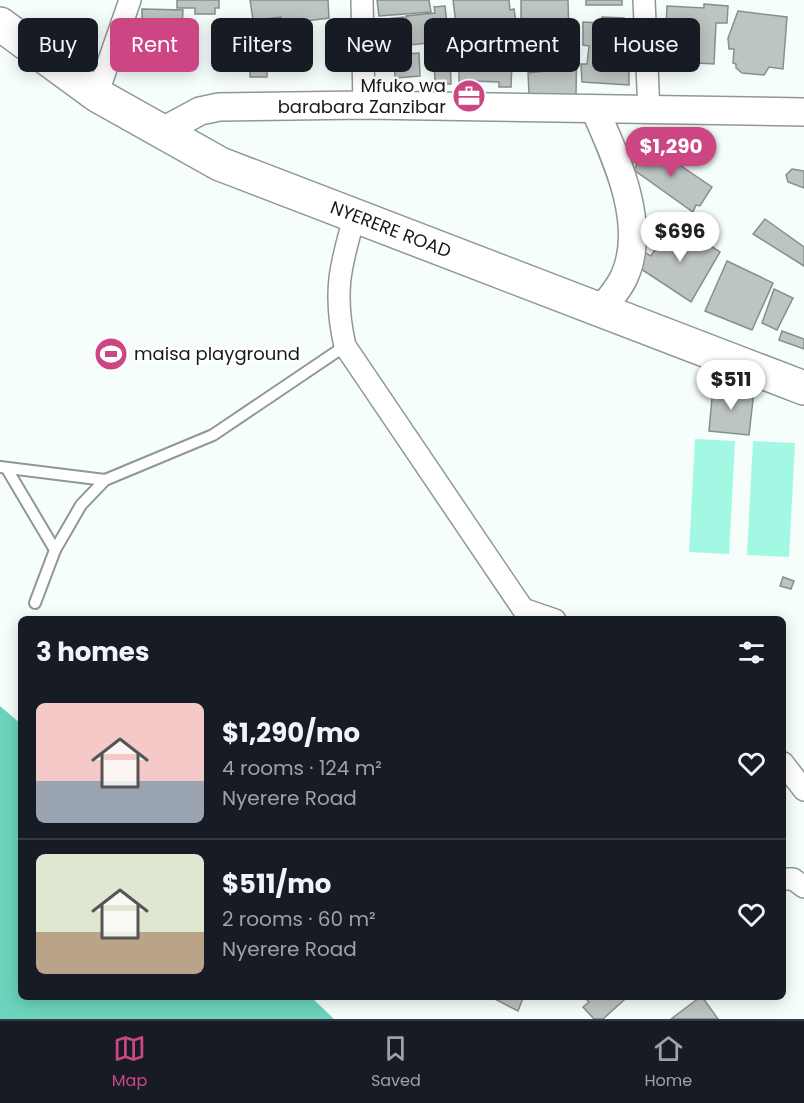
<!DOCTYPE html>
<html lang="en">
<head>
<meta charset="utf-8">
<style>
	:root { --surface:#171b24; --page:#242831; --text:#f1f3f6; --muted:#9ea1a6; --line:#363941; --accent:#cd4684 }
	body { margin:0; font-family:Poppins,sans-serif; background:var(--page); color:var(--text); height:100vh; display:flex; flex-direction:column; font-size:22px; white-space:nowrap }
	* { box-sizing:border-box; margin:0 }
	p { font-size:20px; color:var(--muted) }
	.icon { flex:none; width:33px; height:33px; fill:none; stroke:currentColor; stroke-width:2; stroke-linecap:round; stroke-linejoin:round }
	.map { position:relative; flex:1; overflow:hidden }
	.panel { position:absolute; left:18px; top:616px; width:768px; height:384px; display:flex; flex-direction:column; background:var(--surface); border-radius:9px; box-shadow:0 3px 15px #0003 }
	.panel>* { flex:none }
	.banner { position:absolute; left:18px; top:18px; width:768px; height:54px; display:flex; gap:12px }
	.price { position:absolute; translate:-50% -51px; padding:0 14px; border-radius:21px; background:#fff; color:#222; font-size:20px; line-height:39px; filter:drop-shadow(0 2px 3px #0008) }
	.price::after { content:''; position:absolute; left:50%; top:36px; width:18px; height:14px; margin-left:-9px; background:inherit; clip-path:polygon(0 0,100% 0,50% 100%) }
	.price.current { background:var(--accent); color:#fff }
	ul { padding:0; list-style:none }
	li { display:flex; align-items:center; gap:18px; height:150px; padding:0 18px }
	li+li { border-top:2px solid var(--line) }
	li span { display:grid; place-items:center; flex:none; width:168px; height:120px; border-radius:9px; color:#555 }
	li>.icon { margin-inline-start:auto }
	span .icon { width:72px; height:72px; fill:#fffc; stroke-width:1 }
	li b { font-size:26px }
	h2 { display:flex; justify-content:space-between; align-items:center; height:72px; padding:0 18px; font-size:26px }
	.tag { padding:0 21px; border-radius:9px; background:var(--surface); box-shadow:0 3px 15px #0003; font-size:21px; line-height:54px }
	.tag.current { background:var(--accent); color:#fff }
	.tab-bar { display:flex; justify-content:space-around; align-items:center; height:84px; border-top:2px solid var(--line); background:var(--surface); font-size:16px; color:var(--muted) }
	.tab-bar a { display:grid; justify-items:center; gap:3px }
	.tab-bar .current { color:var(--accent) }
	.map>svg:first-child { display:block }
	.green { fill:#a2f8e3 }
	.water { fill:#6cd4bc }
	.building { fill:#bdc5c3; stroke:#878f8d; stroke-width:1.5 }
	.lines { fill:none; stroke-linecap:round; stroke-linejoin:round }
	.service-casing { stroke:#909895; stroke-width:14 }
	.minor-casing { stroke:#909895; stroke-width:24 }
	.tertiary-casing { stroke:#909895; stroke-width:30 }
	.primary-casing { stroke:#909895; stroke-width:36 }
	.service { stroke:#fff; stroke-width:10 }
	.minor { stroke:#fff; stroke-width:21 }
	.tertiary { stroke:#fff; stroke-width:27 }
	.primary { stroke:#fff; stroke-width:33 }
	.labels { text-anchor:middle; stroke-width:5; stroke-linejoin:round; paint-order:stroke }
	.poi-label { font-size:18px; fill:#171a19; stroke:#fff; text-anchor:end }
	.street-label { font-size:18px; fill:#171a19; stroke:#fff }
</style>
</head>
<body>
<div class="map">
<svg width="804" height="1019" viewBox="0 0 804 1019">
	<rect width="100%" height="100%" fill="#f5fefb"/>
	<!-- green -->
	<g class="green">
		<polygon points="695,439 735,441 729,554 689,552"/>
		<polygon points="753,441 795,443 789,557 747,555"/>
	</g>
	<!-- water -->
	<polygon class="water" points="0,706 21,724 21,998 312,998 334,1019 0,1019"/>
	<!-- building -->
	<g class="building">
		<polygon points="177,0 219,0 219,8 215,8 215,14 195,14 195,8 177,8"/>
		<polygon points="250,0 328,0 329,18 282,24 281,17 253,20"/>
		<polygon points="377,0 429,0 431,12 379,16"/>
		<polygon points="453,0 509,0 510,10 514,9 516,22 495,22 495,27 457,32"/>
		<polygon points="521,0 568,0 569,39 521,39"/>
		<rect x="586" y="0" width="36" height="5"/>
		<polygon points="704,4 728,6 727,23 716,23 714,64 697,63 699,28 698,31 666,29 667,6 704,8"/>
		<polygon points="445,6 449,41 409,45 406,16 435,13 434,7"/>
		<polygon points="142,9 183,10 182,26 179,25 181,64 143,63 143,41 148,41 148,28 142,28"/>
		<polygon points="738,11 787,17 783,69 769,67 764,75 742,73 736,68 736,64 733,63 734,49 729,49 728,38"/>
		<polygon points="404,17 406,43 379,46 376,20"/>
		<polygon points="602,17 624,18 622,58 629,58 629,85 582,82 581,64 587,64 589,46 583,45 583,22 601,23"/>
		<polygon points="569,29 577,29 576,96 529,94 528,73 554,70 553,41 569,39"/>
		<polygon points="479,38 513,38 511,87 499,87 499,82 471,81 471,86 459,86 459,44 478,44"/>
		<polygon points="419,53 420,76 395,78 394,55"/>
		<polygon points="450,54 451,84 435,84 434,55"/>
		<rect x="250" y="64" width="17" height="13"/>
		<polygon points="647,143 712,187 700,206 696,205 693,212 634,170 637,164 633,161"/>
		<polygon points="792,169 804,171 804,188 788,182 786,175"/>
		<polygon points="765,219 804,247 804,266 753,234"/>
		<polygon points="688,231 720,252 691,302 635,265 644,252 651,256 663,237"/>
		<polygon points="727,261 773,283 752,330 705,311"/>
		<polygon points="774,289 793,298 777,330 762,323"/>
		<polygon points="782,331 804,339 804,349 779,340"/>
		<polygon points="713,387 754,391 749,435 709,431"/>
		<polygon points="783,577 794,581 791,589 780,586"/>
		<polygon points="493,998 523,998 518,1011"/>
		<polygon points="585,998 622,998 624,1000 603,1019 594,1019 583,1007 589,1002"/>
		<polygon points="699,998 703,998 718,1019 671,1019"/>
	</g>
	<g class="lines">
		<!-- service casing -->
		<g class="service-casing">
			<g id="service">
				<polyline points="0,467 105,480"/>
				<polyline points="7,469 55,550"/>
				<polyline points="35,603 55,550 81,505 105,480 213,435 345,346"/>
			</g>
		</g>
		<!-- minor casing -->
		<g class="minor-casing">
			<g id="minor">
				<polyline points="362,0 364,105"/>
				<polyline points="644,0 649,111"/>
				<polyline points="97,95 130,0"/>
				<path d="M355,215C340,266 333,293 345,346L523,609L555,620"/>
				<polyline points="783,763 804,790"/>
				<polyline points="783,879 793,879 804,887"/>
			</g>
		</g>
		<!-- tertiary casing -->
		<g class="tertiary-casing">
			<g id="tertiary">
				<path d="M595,110C616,158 647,223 625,275C620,288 609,299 601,310"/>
				<polyline points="161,132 200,111 219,107 364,105 804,112"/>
			</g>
		</g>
		<!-- primary casing -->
		<g class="primary-casing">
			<g id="primary">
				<path id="s1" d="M0,24L97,95L220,164L804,388"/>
			</g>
		</g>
		<!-- service -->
		<use href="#service" class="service"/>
		<!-- minor -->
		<use href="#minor" class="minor"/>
		<!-- tertiary -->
		<use href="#tertiary" class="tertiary"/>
		<!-- primary -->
		<use href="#primary" class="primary"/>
	</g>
	<!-- icons -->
	<defs>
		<g id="office-disc" transform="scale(1.725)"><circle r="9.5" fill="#cd4684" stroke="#fff"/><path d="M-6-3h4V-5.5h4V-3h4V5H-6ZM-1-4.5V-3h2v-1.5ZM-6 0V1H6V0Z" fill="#fff"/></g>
		<g id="stadium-disc" transform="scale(1.725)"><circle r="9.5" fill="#cd4684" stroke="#fff"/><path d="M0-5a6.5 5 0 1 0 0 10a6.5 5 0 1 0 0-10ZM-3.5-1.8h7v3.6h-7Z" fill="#fff"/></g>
	</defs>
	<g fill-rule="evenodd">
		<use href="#office-disc" x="469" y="96"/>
		<use href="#stadium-disc" x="111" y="354"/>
	</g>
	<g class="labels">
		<!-- poi labels -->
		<g class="poi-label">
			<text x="446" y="92">Mfuko wa<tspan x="446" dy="21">barabara Zanzibar</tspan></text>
			<text x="134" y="360" text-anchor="start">maisa playground</text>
		</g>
		<!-- street labels -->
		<g class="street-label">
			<text dy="6" stroke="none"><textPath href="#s1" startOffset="444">NYERERE ROAD</textPath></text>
		</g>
	</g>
</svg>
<b class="price current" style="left:671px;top:178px">$1,290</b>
<b class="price" style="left:680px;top:263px">$696</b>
<b class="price" style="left:731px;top:411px">$511</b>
<div class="banner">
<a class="tag">Buy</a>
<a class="tag current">Rent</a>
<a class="tag">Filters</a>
<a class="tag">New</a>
<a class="tag">Apartment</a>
<a class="tag">House</a>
</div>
<section class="panel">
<h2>3 homes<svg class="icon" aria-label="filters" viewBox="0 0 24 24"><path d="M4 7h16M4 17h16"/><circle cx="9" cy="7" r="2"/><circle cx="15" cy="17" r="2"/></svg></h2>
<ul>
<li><span style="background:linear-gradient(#f6c9c9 65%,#9aa5b1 0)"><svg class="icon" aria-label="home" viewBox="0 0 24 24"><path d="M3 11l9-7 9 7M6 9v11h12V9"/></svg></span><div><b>$1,290/mo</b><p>4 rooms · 124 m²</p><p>Nyerere Road</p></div><svg class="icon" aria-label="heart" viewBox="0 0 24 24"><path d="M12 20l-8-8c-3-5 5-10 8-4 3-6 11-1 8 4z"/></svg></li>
<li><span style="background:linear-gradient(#dfe7d0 65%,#b9a48a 0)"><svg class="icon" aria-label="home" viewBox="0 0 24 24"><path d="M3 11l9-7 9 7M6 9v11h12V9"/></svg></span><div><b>$511/mo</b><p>2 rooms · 60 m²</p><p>Nyerere Road</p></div><svg class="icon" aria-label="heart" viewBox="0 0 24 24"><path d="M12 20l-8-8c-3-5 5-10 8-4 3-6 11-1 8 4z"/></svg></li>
</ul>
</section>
</div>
<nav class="tab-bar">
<a class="current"><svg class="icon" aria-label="map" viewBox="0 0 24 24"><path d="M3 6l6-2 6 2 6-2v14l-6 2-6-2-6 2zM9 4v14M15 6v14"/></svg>Map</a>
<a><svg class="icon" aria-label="saved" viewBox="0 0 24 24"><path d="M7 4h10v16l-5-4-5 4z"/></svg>Saved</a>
<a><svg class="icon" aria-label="home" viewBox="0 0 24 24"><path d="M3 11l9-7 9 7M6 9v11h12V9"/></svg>Home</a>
</nav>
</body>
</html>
